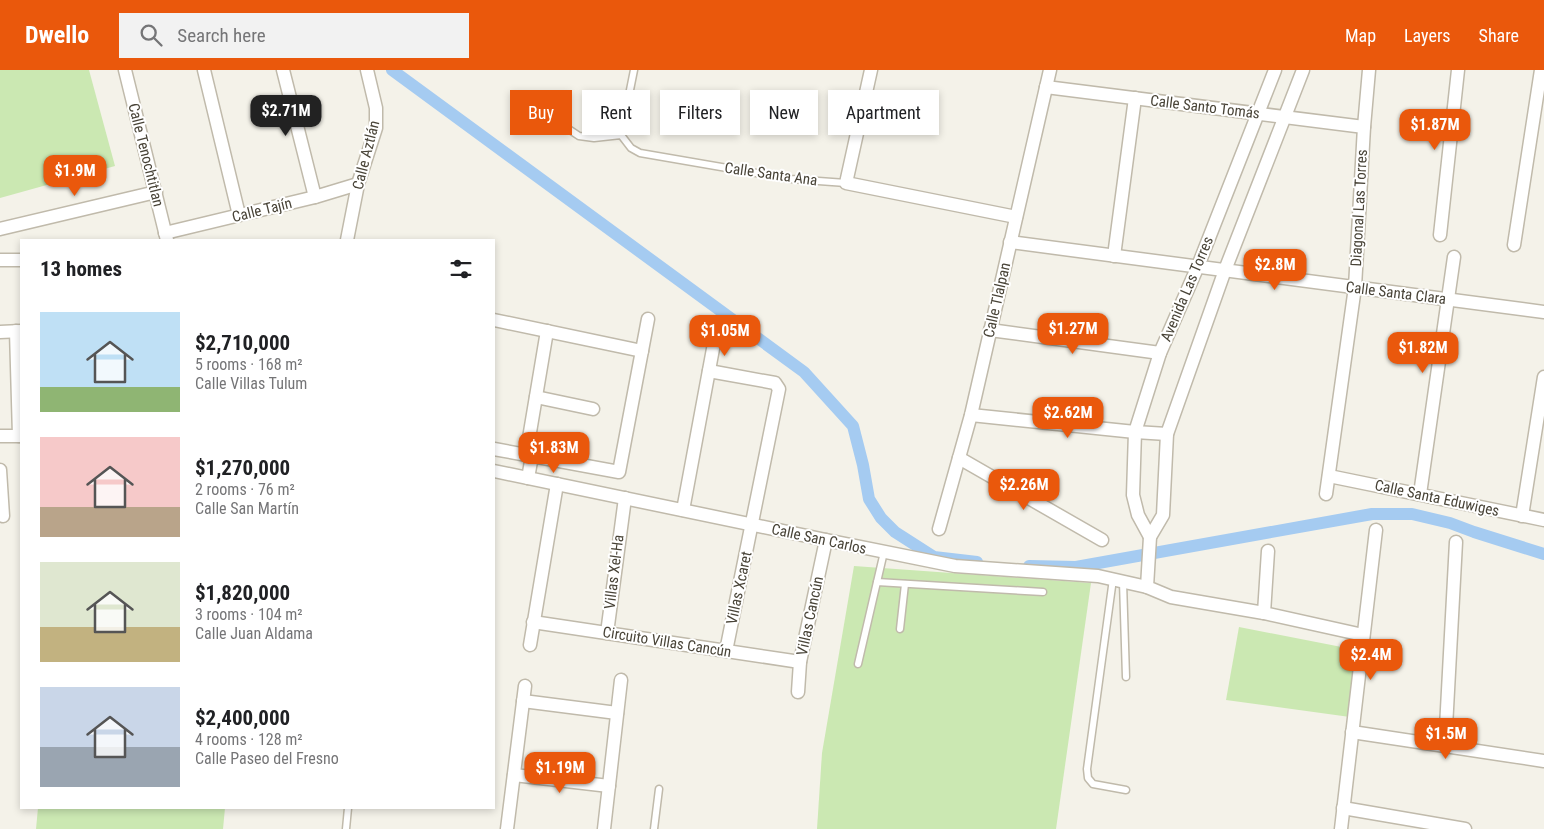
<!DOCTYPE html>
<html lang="en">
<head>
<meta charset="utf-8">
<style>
	:root { --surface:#fff; --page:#f2f2f2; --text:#202124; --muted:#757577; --accent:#ea580c }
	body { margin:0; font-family:"Roboto Condensed",sans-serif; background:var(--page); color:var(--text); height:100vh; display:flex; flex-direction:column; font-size:19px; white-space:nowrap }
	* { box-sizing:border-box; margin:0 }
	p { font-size:16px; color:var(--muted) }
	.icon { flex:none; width:28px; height:28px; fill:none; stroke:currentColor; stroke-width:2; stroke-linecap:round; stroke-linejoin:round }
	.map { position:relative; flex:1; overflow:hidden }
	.side { position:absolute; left:20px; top:169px; width:475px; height:570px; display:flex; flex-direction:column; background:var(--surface); border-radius:0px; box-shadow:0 2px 8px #0003 }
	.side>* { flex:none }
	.hud { position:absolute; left:510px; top:20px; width:475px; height:45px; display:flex; gap:10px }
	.price { position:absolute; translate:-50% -42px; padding:0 11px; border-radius:10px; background:var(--accent); color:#fff; font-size:16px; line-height:32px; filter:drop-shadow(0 1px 2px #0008) }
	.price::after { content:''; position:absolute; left:50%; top:30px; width:15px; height:11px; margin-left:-8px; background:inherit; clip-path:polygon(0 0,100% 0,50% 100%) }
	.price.selected { background:#222; color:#fff }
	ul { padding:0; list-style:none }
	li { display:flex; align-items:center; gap:15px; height:125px; padding:0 20px }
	li span { display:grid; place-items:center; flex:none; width:140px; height:100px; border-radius:0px; color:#555 }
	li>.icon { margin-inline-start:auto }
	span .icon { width:60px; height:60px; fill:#fffc; stroke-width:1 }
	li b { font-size:21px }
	h2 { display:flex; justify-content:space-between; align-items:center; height:60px; padding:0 20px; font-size:21px }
	.chip { padding:0 18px; border-radius:0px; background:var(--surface); box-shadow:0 2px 8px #0003; font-size:18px; line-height:45px }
	.chip.selected { background:var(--accent); color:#fff }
	header { display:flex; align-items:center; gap:30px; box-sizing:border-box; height:70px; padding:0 25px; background:var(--accent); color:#fff }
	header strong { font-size:24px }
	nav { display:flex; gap:28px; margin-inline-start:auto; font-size:18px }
	.search { width:350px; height:45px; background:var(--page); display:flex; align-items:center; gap:12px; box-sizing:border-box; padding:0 18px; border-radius:0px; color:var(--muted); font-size:19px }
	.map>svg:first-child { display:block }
	.park { fill:#cbe8b2 }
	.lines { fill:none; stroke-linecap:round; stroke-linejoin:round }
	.canal { stroke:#a5cbf1; stroke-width:12 }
	.service-casing { stroke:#c0baab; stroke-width:9 }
	.minor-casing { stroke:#c0baab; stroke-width:15 }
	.service { stroke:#fff; stroke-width:6 }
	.minor { stroke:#fff; stroke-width:12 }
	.labels { text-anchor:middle; stroke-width:4; stroke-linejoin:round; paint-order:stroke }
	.street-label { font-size:15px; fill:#484337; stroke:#fff }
</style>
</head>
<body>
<header>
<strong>Dwello</strong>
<div class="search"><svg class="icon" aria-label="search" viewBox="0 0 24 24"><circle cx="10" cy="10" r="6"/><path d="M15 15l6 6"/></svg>Search here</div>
<nav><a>Map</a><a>Layers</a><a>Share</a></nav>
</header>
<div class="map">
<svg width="1544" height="759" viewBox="0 0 1544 759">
	<rect width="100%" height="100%" fill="#f4f2e9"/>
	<!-- park -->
	<g class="park">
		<polygon points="0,0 89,0 115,96 0,128"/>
		<polygon points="854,496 1091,513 1056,759 817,759 822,683"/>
		<polygon points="1239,557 1357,580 1350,647 1226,630"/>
		<polygon points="38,738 225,738 223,759 36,759"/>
	</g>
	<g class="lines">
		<!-- canal -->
		<g class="canal">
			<polyline points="392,0 804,302 853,356 863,395 869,429 881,448 895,462 934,487 977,492"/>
			<polyline points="1029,496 1076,497 1372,444 1412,444 1450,453 1474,462 1544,484"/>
		</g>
		<!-- service casing -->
		<g class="service-casing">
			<g id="service">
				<polyline points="540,40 579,66 594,68 621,65 631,78 640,83 791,109 846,113"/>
				<polyline points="621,65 634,0"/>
				<polyline points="1113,509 1087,699 1088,708 1093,714 1126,720"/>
				<polyline points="877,512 884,482"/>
				<polyline points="1123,512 1126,607"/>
				<polyline points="900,559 905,514"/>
				<polyline points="858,594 877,512 1043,522"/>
				<polyline points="346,759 348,738"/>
				<polyline points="654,759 659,719"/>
			</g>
		</g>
		<!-- minor casing -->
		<g class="minor-casing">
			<g id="minor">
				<polyline points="125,0 167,170"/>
				<polyline points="204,0 239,145"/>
				<polyline points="283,0 315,127"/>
				<polyline points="871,0 846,113 1016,147"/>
				<polyline points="1303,0 1225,200 1167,364 1163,445 1150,467 1147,517 1171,527 1264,543 1363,565"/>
				<polyline points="1046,17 1364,57"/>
				<polyline points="0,159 156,122"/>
				<polyline points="165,163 315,127 358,114"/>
				<polyline points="1440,165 1458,0"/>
				<polyline points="347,170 358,114 376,58 376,38 367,0"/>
				<polyline points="1010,172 1544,242"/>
				<polyline points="1514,175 1541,0"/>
				<polyline points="1114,186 1135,28"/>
				<polyline points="0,190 21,190"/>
				<polyline points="494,250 642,281"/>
				<polyline points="990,260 1160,283"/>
				<polyline points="16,261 19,366"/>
				<polyline points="0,262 21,261"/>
				<polyline points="709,301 775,313 779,319 726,581"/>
				<polyline points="536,327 593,339"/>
				<polyline points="971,345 1135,362 1167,364"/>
				<polyline points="0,366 21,366"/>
				<polyline points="494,379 619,402 648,249"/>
				<polyline points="959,388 1102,470"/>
				<polyline points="0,400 3,446"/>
				<polyline points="494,401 826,470 955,496 1098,506 1147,517"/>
				<polyline points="1329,406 1544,450"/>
				<polyline points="528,408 532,386 528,374 547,261"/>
				<polyline points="1326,424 1355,217 1364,57 1369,0"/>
				<polyline points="1420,424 1454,187"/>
				<polyline points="683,440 715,268"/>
				<polyline points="1522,446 1544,307"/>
				<polyline points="939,459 971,345 1050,0"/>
				<polyline points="1150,467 1138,445 1133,425 1135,362 1160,283 1198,196 1275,0"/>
				<polyline points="1264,543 1268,481"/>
				<polyline points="533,552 800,592"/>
				<polyline points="607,563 625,428"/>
				<polyline points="530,575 557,414"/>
				<polyline points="798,622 800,592 826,470"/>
				<polyline points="523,631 617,643"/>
				<polyline points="1352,662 1544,691"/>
				<polyline points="1445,676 1456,472"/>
				<polyline points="514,705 609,716"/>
				<polyline points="1343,738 1465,759"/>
				<polyline points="507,759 525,616"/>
				<polyline points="604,759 621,610"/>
				<polyline points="1341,759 1376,460"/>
			</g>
		</g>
		<!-- service -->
		<use href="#service" class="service"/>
		<!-- minor -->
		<use href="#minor" class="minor"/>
	</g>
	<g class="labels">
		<!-- street labels -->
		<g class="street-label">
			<text transform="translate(1205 37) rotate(7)" y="5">Calle Santo Tomás</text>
			<text transform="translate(146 85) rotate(76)" y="5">Calle Tenochtitlan</text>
			<text transform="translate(366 85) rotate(-76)" y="5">Calle Aztlán</text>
			<text transform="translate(771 104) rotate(8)" y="5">Calle Santa Ana</text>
			<text transform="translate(1359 138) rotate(-87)" y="5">Diagonal Las Torres</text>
			<text transform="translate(262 140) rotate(-14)" y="5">Calle Tajín</text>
			<text transform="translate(1187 219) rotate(-67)" y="5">Avenida Las Torres</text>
			<text transform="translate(1396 223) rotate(7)" y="5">Calle Santa Clara</text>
			<text transform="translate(997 230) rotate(-77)" y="5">Calle Tlalpan</text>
			<text transform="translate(1437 428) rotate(12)" y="5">Calle Santa Eduwiges</text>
			<text transform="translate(819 469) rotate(12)" y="5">Calle San Carlos</text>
			<text transform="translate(614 502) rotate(-83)" y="5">Villas Xel-Ha</text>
			<text transform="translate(739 518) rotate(-78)" y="5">Villas Xcaret</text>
			<text transform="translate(810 546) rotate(-78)" y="5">Villas Cancún</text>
			<text transform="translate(667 572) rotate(9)" y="5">Circuito Villas Cancún</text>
		</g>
	</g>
</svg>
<b class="price selected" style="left:286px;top:67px">$2.71M</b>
<b class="price" style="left:1435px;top:81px">$1.87M</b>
<b class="price" style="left:75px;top:127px">$1.9M</b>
<b class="price" style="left:1275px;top:221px">$2.8M</b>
<b class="price" style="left:1073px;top:285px">$1.27M</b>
<b class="price" style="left:725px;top:287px">$1.05M</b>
<b class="price" style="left:1423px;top:304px">$1.82M</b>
<b class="price" style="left:1068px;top:369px">$2.62M</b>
<b class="price" style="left:554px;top:404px">$1.83M</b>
<b class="price" style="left:1024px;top:441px">$2.26M</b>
<b class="price" style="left:1371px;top:611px">$2.4M</b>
<b class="price" style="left:1446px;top:690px">$1.5M</b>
<b class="price" style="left:560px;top:724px">$1.19M</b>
<div class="hud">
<a class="chip selected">Buy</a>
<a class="chip">Rent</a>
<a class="chip">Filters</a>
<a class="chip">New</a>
<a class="chip">Apartment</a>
</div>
<section class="side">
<h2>13 homes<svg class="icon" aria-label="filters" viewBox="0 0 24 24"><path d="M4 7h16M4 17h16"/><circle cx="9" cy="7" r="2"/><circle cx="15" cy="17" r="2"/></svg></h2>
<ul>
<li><span style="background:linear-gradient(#bfe0f5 75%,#8fb573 0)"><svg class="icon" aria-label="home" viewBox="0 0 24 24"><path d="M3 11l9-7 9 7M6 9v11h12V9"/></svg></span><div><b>$2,710,000</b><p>5 rooms · 168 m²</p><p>Calle Villas Tulum</p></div></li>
<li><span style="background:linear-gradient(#f6c9c9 70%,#b9a48a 0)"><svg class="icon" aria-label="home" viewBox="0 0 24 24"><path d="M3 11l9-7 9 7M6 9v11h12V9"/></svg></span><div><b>$1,270,000</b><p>2 rooms · 76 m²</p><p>Calle San Martín</p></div></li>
<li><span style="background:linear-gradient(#dfe7d0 65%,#c2b280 0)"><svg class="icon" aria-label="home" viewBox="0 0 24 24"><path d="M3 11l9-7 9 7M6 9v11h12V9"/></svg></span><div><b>$1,820,000</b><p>3 rooms · 104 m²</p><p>Calle Juan Aldama</p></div></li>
<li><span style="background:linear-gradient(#c9d6e8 60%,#9aa5b1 0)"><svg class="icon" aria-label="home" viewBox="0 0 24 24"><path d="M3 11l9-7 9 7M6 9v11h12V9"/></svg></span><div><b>$2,400,000</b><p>4 rooms · 128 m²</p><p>Calle Paseo del Fresno</p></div></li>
</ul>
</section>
</div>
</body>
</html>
